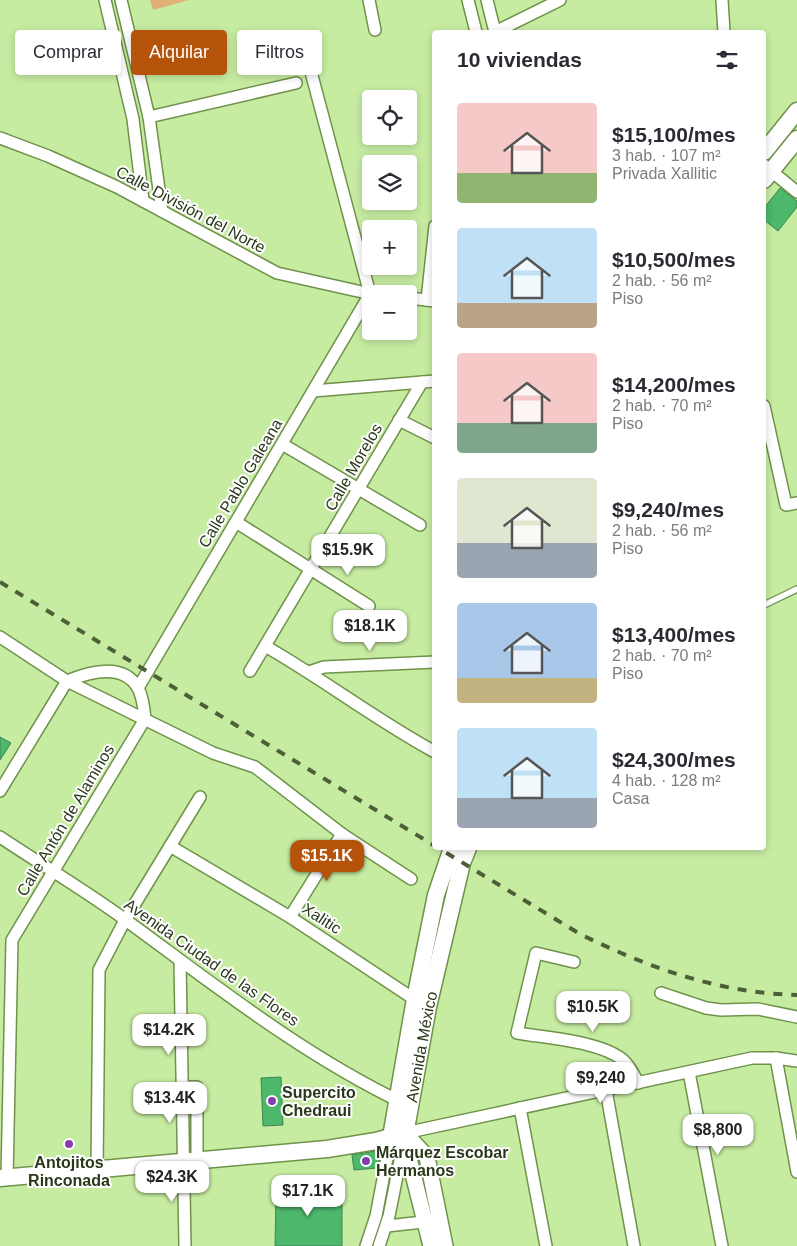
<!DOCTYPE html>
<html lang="es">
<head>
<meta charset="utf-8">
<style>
	:root { --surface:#fff; --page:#f7f7f7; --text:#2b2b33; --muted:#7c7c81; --accent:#b45309 }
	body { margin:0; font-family:Arial,sans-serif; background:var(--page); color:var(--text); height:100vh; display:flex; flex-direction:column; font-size:19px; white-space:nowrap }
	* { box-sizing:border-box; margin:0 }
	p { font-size:16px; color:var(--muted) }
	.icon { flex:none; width:28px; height:28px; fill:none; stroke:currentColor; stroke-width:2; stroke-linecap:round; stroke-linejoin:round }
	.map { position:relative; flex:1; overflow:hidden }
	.side { position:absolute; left:432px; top:30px; width:334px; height:820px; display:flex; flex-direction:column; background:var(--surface); border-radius:5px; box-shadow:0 2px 8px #0003 }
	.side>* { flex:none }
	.guide { position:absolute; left:15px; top:30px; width:342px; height:45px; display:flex; gap:10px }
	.tools { position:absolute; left:362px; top:90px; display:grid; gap:10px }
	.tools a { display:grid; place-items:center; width:55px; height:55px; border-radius:5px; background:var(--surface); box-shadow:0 2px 8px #0003; font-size:25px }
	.price { position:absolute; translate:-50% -42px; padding:0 11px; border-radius:10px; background:#fff; color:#222; font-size:16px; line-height:32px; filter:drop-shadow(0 1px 2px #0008) }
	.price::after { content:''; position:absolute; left:50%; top:30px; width:15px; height:11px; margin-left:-8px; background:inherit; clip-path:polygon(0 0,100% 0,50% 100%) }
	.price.active { background:var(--accent); color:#fff }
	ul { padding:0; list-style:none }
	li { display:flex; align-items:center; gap:15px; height:125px; padding:0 25px }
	li span { display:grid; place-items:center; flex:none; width:140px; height:100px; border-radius:5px; color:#555 }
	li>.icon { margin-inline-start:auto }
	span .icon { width:60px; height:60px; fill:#fffc; stroke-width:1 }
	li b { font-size:21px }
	h2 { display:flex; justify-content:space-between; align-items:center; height:60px; padding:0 25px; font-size:21px }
	.pill { padding:0 18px; border-radius:5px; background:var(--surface); box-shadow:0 2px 8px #0003; font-size:18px; line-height:45px }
	.pill.active { background:var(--accent); color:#fff }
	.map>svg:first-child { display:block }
	.pitch { fill:#e0b077 }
	.building { fill:#4db76b; stroke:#408652 }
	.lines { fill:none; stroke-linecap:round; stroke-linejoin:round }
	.service-casing { stroke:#70924b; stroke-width:8 }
	.minor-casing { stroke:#70924b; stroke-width:14 }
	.tertiary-casing { stroke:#70924b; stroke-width:18 }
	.secondary-casing { stroke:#70924b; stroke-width:19 }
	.service { stroke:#fff; stroke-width:5.5 }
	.minor { stroke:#fff; stroke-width:11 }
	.tertiary { stroke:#fff; stroke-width:15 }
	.secondary { stroke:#fff; stroke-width:16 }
	.rail { stroke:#4c5f37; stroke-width:4; stroke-dasharray:9 9; stroke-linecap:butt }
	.poi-dot { fill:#843caf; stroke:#fefefe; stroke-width:2 }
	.labels { text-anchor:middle; stroke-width:4; stroke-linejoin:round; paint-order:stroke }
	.street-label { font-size:16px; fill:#2a381a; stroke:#fefefe }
	.poi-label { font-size:16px; font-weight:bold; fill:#2a381a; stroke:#fefefe; text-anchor:start }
</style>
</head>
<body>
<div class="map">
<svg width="797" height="1246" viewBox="0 0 797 1246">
	<rect width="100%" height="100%" fill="#c6eca1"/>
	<!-- pitch -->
	<polygon class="pitch" points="150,0 189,0 153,10"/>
	<!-- building -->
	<g class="building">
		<polygon points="780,188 797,201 797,207 778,231 764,220 764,208"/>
		<polygon points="0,737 11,743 0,760"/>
		<polygon points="281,1077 283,1125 263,1126 261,1078"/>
		<polygon points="375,1151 381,1151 378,1168 354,1170 352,1155"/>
		<polygon points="293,1180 319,1180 320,1197 342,1196 342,1246 275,1246 276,1196 293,1196"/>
	</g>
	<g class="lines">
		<!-- service casing -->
		<g class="service-casing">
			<polyline id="service" points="764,605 797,589"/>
		</g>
		<!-- minor casing -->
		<g class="minor-casing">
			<g id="minor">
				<polyline points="105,0 133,119 143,201"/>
				<polyline points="121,0 149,117 162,211"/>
				<polyline points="369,0 375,30"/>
				<polyline points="468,0 476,32"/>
				<polyline points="487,0 495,32"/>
				<polyline points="722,0 724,32"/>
				<polyline points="495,32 560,0"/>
				<polyline points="149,117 296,83"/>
				<polyline points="0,138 48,156 117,187 277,273 371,294"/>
				<polyline points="764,165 797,192"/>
				<polyline points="409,298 435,301"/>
				<polyline points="427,300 435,226"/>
				<polyline points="313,391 435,381"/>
				<polyline points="764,406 786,505 797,503"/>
				<polyline points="399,420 435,438"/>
				<polyline points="282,444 420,525"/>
				<polyline points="236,522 369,606"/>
				<polyline points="0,637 67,681 213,753 255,767 342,834 411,879"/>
				<path d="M265,646C323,679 376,720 435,752"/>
				<polyline points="250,671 422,382"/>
				<polyline points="309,672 324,667 435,662"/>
				<polyline points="138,688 370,294 306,53"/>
				<path d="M0,791L67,681C89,672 123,662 138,688C143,697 144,709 145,719L12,940L7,1178"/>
				<path d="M0,837C42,865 86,891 127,921C216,986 303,1055 403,1103"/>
				<polyline points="170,846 290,917 420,1003"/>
				<polyline points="290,917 342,834"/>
				<polyline points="180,961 185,1246"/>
				<path d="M574,962L536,953L517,1033C546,1038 600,1041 623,1060C630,1066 634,1075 638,1083"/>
				<polyline points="661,993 706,1008 721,1010 758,1009 797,1017"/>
				<polyline points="776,1058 797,1172"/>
				<polyline points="689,1072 722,1246"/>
				<polyline points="183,1087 197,1087 197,1160"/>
				<polyline points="606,1090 634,1246"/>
				<polyline points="520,1108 546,1246"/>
				<polyline points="405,1133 752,1058 776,1058 797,1061"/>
				<polyline points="97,1171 99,970 125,920 200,797"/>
				<polyline points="387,1226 432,1221"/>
				<polyline points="366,1246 376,1216 391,1137"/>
				<polyline points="379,1246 389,1216 402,1151"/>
			</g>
		</g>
		<!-- tertiary casing -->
		<g class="tertiary-casing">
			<g id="tertiary">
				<polyline points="405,1133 427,1157 445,1246"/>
				<polyline points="395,1142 410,1162 431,1246"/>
			</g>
		</g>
		<!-- secondary casing -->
		<g class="secondary-casing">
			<g id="secondary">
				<polyline points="764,152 797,111"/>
				<polyline points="764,180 797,139"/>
				<polyline points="391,1137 415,999 436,895 452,848"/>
				<path id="s1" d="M402,1151L428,1007L462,863L468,848"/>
				<polyline points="0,1178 327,1149 376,1141 405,1133"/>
			</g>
		</g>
		<!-- service -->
		<use href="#service" class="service"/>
		<!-- minor -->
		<use href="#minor" class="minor"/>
		<!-- tertiary -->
		<use href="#tertiary" class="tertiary"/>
		<!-- secondary -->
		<use href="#secondary" class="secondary"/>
		<!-- rail -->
		<path class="rail" d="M0,582L580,934C649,968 719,993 797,995"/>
	</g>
	<!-- markers -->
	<g class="poi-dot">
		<circle cx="272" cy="1101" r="5"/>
		<circle cx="69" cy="1144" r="5"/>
		<circle cx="366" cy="1161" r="5"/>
	</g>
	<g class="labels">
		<!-- street labels -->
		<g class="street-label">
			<text transform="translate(191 209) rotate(28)" y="6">Calle División del Norte</text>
			<text transform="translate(353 467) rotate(-60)" y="6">Calle Morelos</text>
			<text transform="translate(240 483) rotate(-59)" y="6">Calle Pablo Galeana</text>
			<text transform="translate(65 820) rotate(-59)" y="6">Calle Antón de Alaminos</text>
			<text transform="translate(322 918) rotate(33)" y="6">Xalitic</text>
			<text transform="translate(212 962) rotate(35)" y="6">Avenida Ciudad de las Flores</text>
			<text dy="6" stroke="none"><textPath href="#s1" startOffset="106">Avenida México</textPath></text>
		</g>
		<!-- poi labels -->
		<g class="poi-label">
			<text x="282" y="1098">Supercito<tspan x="282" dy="18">Chedraui</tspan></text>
			<text x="376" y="1158">Márquez Escobar<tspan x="376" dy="18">Hermanos</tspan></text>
			<text x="69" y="1168" text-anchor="middle">Antojitos<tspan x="69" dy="18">Rinconada</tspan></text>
		</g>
	</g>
</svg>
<div class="tools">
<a><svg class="icon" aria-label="locate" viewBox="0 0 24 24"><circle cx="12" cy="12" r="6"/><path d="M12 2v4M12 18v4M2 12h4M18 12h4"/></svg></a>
<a><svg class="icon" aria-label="layers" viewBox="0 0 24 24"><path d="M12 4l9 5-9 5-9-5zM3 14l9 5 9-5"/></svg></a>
<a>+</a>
<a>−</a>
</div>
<b class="price" style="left:348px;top:576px">$15.9K</b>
<b class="price" style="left:370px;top:652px">$18.1K</b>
<b class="price active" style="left:327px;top:882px">$15.1K</b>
<b class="price" style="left:593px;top:1033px">$10.5K</b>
<b class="price" style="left:169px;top:1056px">$14.2K</b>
<b class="price" style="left:601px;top:1104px">$9,240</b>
<b class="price" style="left:170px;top:1124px">$13.4K</b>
<b class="price" style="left:718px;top:1156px">$8,800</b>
<b class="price" style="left:172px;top:1203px">$24.3K</b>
<b class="price" style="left:308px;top:1217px">$17.1K</b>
<div class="guide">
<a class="pill">Comprar</a>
<a class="pill active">Alquilar</a>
<a class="pill">Filtros</a>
</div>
<section class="side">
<h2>10 viviendas<svg class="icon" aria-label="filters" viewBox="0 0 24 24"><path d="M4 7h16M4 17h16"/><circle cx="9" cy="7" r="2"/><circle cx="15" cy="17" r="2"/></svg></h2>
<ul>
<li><span style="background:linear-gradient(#f6c9c9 70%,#8fb573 0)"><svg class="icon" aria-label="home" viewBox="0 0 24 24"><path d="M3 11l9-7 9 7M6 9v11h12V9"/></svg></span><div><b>$15,100/mes</b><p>3 hab. · 107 m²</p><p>Privada Xallitic</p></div></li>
<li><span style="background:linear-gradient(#bfe0f5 75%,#b9a48a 0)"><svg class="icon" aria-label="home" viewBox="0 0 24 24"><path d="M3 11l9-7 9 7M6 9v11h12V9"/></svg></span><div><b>$10,500/mes</b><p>2 hab. · 56 m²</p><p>Piso</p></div></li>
<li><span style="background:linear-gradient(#f6c9c9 70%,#7fa58c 0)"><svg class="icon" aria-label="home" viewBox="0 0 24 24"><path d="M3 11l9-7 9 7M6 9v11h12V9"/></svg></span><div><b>$14,200/mes</b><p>2 hab. · 70 m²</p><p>Piso</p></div></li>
<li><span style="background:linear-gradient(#dfe7d0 65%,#9aa5b1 0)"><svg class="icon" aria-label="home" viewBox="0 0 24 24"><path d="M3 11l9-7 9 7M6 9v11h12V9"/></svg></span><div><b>$9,240/mes</b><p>2 hab. · 56 m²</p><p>Piso</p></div></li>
<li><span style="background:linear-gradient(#a9c7e8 75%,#c2b280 0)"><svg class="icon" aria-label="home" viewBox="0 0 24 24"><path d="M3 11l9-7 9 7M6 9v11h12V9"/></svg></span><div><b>$13,400/mes</b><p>2 hab. · 70 m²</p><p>Piso</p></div></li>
<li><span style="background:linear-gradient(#bfe0f5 70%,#9aa5b1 0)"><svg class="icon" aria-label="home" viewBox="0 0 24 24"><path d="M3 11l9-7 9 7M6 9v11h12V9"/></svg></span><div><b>$24,300/mes</b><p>4 hab. · 128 m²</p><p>Casa</p></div></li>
</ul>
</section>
</div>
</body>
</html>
